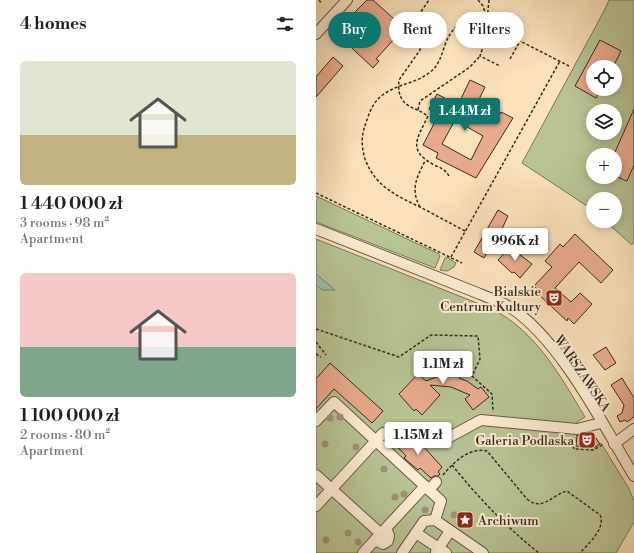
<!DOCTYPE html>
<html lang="en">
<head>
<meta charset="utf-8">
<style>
	:root { --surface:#fff; --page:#f2f2f2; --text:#202124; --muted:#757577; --accent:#0f766e }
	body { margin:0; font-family:"Libre Bodoni",serif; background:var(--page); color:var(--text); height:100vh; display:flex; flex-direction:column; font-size:15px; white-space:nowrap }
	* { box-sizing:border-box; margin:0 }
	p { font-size:13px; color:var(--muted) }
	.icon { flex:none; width:22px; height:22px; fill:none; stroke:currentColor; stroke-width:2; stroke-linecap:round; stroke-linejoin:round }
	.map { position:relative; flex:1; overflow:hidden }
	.drawer { display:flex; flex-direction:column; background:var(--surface); width:316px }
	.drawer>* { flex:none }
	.hud { position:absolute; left:12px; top:12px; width:246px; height:36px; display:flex; gap:8px }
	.buttons { position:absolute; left:270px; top:60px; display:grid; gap:8px }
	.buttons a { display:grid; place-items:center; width:36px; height:36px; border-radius:50%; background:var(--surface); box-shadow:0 2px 10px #0003; font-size:20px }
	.price { position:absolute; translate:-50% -34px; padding:0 9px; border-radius:4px; background:#fff; color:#222; font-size:13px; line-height:26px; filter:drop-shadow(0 1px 2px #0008) }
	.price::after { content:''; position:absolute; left:50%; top:24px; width:12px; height:9px; margin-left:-6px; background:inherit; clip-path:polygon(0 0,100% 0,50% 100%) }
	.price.active { background:var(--accent); color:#fff }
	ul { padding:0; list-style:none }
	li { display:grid; align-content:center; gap:8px; height:212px; padding:0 20px }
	li span { display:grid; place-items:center; height:124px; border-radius:6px; color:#555 }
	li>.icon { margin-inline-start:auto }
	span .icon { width:72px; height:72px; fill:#fffc; stroke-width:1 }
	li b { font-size:17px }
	h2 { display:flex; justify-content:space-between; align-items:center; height:48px; padding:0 20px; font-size:17px }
	.tag { padding:0 14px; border-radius:18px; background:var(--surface); box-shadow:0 2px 10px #0003; font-size:14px; line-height:36px }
	.tag.active { background:var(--accent); color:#fff }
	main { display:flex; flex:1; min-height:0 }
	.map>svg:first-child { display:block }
	.green { fill:#b8c494; stroke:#78785a; fill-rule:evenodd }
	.water { fill:#9fbeac; stroke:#758374 }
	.building { fill:#e9ab8e; stroke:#372b1f; fill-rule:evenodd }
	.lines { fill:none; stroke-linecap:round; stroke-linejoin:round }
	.minor-casing { stroke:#685946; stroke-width:12 }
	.path { stroke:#372b1f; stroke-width:1.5; stroke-dasharray:3 2; stroke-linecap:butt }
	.minor { stroke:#fcecd3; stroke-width:10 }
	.tree { fill:#a09275 }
	.labels { text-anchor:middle; stroke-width:4; stroke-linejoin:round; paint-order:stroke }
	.poi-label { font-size:13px; fill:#372b1f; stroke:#fcecd3; text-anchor:end }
	.street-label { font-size:13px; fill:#372b1f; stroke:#fcecd3 }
</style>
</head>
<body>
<main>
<section class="drawer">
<h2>4 homes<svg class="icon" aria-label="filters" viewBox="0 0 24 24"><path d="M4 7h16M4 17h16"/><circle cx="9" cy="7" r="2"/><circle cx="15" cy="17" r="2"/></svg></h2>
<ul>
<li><span style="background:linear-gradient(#dfe7d0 60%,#c2b280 0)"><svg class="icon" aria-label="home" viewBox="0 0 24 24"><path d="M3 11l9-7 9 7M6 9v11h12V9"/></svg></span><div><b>1 440 000 zł</b><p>3 rooms · 98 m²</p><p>Apartment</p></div></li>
<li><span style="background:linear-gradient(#f6c9c9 60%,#7fa58c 0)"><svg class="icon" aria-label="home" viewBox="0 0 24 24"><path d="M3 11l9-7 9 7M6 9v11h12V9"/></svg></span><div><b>1 100 000 zł</b><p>2 rooms · 80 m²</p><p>Apartment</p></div></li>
</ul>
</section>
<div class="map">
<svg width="318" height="553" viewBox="0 0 318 553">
	<rect width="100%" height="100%" fill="#fae2bb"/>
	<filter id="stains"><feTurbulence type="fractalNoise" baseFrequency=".005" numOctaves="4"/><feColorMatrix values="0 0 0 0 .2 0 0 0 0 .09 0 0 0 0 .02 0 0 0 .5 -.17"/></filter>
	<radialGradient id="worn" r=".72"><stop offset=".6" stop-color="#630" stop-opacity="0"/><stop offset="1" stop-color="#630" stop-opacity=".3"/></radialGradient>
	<!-- green -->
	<g class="green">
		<path d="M293,0H318V241L316,245L289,221H299V199H277V210L206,163L288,11ZM277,67H299V89H277ZM277,111H299V133H277ZM277,155H299V177H277Z"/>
		<polygon points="0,196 123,254 124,256 119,268 0,222"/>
		<path d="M0,239L176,309C220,331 245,377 269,417L261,422L260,435L279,437L284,444L285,443L312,487L318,501V522L300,553H0Z"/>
		<polygon points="131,257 140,263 138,267 131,271 124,270 129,258"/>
	</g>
	<!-- water -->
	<polygon class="water" points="0,274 19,290 6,290 0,285"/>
	<!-- building -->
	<g class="building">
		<polygon points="51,0 57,0 88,28 60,59 63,61 57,68 19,32"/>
		<polygon points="284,40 305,51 297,67 277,67 277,89 285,89 280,98 259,86"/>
		<polygon points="17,57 27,66 0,97 0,77"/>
		<path d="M154,80L169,87L157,112L179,123L185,112L197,118L160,178L120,158L122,153L107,145L123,114L113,109L121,94L142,105ZM139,120L167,136L155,160L126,144Z"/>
		<polygon points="318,109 318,165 311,181 299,176 299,152"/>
		<polygon points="182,210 192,216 185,231 168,258 158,252"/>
		<polygon points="259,234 297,270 285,283 263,262 239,288 255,302 264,293 276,304 258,324 252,318 251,321 222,294 224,292 218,286 236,267 229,261 244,244 247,247"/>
		<polygon points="194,247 216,264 204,278 198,272 196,273 182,260"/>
		<polygon points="290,347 300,363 289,370 277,355"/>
		<polygon points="131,351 135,353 137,351 154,359 143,378 151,381 162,389 165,387 173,397 157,410 149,399 154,395 135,387 114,385 124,395 106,415 100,409 98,411 83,394 102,374 110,381 123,376 124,366"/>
		<polygon points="14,363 67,411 56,423 18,389 0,409 0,379"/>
		<polygon points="306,378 318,398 318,417 311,422 309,420 304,422 301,416 306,413 308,405 295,385"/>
		<polygon points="90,433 104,446 106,445 126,467 122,472 124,474 122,476 118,476 115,478 104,468 102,470 88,458 90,456 77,442 84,434 87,437"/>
		<polygon points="261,435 279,437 284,444 279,447 260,446"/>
	</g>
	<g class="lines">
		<!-- minor casing -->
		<g class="minor-casing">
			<g id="minor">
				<polyline points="0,34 31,0"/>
				<path d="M0,229L164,294C173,298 183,301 192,306C243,337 287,425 318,476"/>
				<polyline points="0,421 18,402 125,501 119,520"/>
				<polyline points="124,442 165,420 261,429 285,423"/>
				<polyline points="298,444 318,429"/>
				<polyline points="0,475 65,534"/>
				<polyline points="113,490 120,482"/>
				<polyline points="0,506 67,433"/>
				<polyline points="100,533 130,553"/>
				<polyline points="59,540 67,544 72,541 73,535 70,529"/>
				<polyline points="120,552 134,531"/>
				<polyline points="47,553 109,486"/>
				<polyline points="86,553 108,521 119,520 167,553"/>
			</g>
		</g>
		<!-- path -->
		<g class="path">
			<polyline points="3,0 6,4"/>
			<polyline points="162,0 167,6 170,15"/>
			<polyline points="173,0 169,41 164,56 184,66"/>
			<polyline points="194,59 204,41"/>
			<path d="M102,110C87,105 81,97 83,80L104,50V13L113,0"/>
			<path d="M133,176C129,169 125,168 118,165C91,150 101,139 112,116L102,110L104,101L154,67L164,56"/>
			<polyline points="0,193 146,263"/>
			<path d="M104,207C94,189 101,177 109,161"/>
			<path d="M149,231C134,223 119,215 104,207C79,195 59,186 49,159C46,149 45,139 48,129C51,119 55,106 62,99C77,84 97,85 113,73C123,66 125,56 129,45C140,14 166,12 194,20L197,23L204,41L253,66"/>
			<polyline points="135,257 244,61"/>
			<polyline points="0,329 83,357 115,335 162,336 164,359 156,376 176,394 177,412"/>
			<polyline points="0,342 10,355"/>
			<polyline points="0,354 5,357"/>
			<polyline points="254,438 254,443 256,443 258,449 277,450 288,444"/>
			<path d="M136,465C162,497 190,527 223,553"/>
			<path d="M127,475C138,462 153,447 171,451L211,499C227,512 235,495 251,491L284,515C290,528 273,543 264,553"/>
		</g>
		<!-- minor -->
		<use href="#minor" class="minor"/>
	</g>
	<!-- trees -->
	<g class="tree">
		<circle cx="24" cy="417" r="3.5"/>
		<circle cx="14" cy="418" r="3.5"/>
		<circle cx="125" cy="432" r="3.5"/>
		<circle cx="9" cy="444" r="3.5"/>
		<circle cx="40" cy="447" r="3.5"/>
		<circle cx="68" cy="469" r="3.5"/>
		<circle cx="88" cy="494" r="3.5"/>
		<circle cx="79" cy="497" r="3.5"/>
		<circle cx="109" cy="510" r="3.5"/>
		<circle cx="138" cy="515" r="3.5"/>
		<circle cx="32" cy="533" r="3.5"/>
		<circle cx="10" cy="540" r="3.5"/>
		<circle cx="42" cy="542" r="3.5"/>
	</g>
	<!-- icons -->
	<defs>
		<g id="theatre-square" transform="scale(0.9)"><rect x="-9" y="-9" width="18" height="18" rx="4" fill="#8f2418" stroke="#fcecd3"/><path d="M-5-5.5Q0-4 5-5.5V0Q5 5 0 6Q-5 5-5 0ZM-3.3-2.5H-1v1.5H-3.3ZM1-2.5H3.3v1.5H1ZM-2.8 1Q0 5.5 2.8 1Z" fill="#fff"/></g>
		<g id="sight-square" transform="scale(0.9)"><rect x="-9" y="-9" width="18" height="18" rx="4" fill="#8f2418" stroke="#fcecd3"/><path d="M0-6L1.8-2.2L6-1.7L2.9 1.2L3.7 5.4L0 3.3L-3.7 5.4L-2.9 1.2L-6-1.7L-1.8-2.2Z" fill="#fff"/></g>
	</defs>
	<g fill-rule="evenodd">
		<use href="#theatre-square" x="238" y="298"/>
		<use href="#theatre-square" x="271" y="440"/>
		<use href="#sight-square" x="149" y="520"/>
	</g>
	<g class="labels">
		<!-- poi labels -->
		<g class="poi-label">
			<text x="225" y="296">Bialskie<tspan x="225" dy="15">Centrum Kultury</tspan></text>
			<text x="258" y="445">Galeria Podlaska</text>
			<text x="162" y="525" text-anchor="start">Archiwum</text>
		</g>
		<!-- street labels -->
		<g class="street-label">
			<text transform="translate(267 373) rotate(56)" y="5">WARSZAWSKA</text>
		</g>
	</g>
	<rect width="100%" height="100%" filter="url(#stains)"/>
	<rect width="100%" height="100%" fill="url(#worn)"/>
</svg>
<div class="buttons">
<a><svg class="icon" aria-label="locate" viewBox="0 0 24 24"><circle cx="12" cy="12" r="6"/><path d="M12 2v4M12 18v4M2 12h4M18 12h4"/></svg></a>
<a><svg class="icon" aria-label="layers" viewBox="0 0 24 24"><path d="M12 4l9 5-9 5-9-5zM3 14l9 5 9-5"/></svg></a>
<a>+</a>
<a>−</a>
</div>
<b class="price active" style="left:149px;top:132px">1.44M zł</b>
<b class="price" style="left:199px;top:262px">996K zł</b>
<b class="price" style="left:127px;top:385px">1.1M zł</b>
<b class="price" style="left:102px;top:456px">1.15M zł</b>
<div class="hud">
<a class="tag active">Buy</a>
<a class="tag">Rent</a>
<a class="tag">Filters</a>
</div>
</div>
</main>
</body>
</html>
